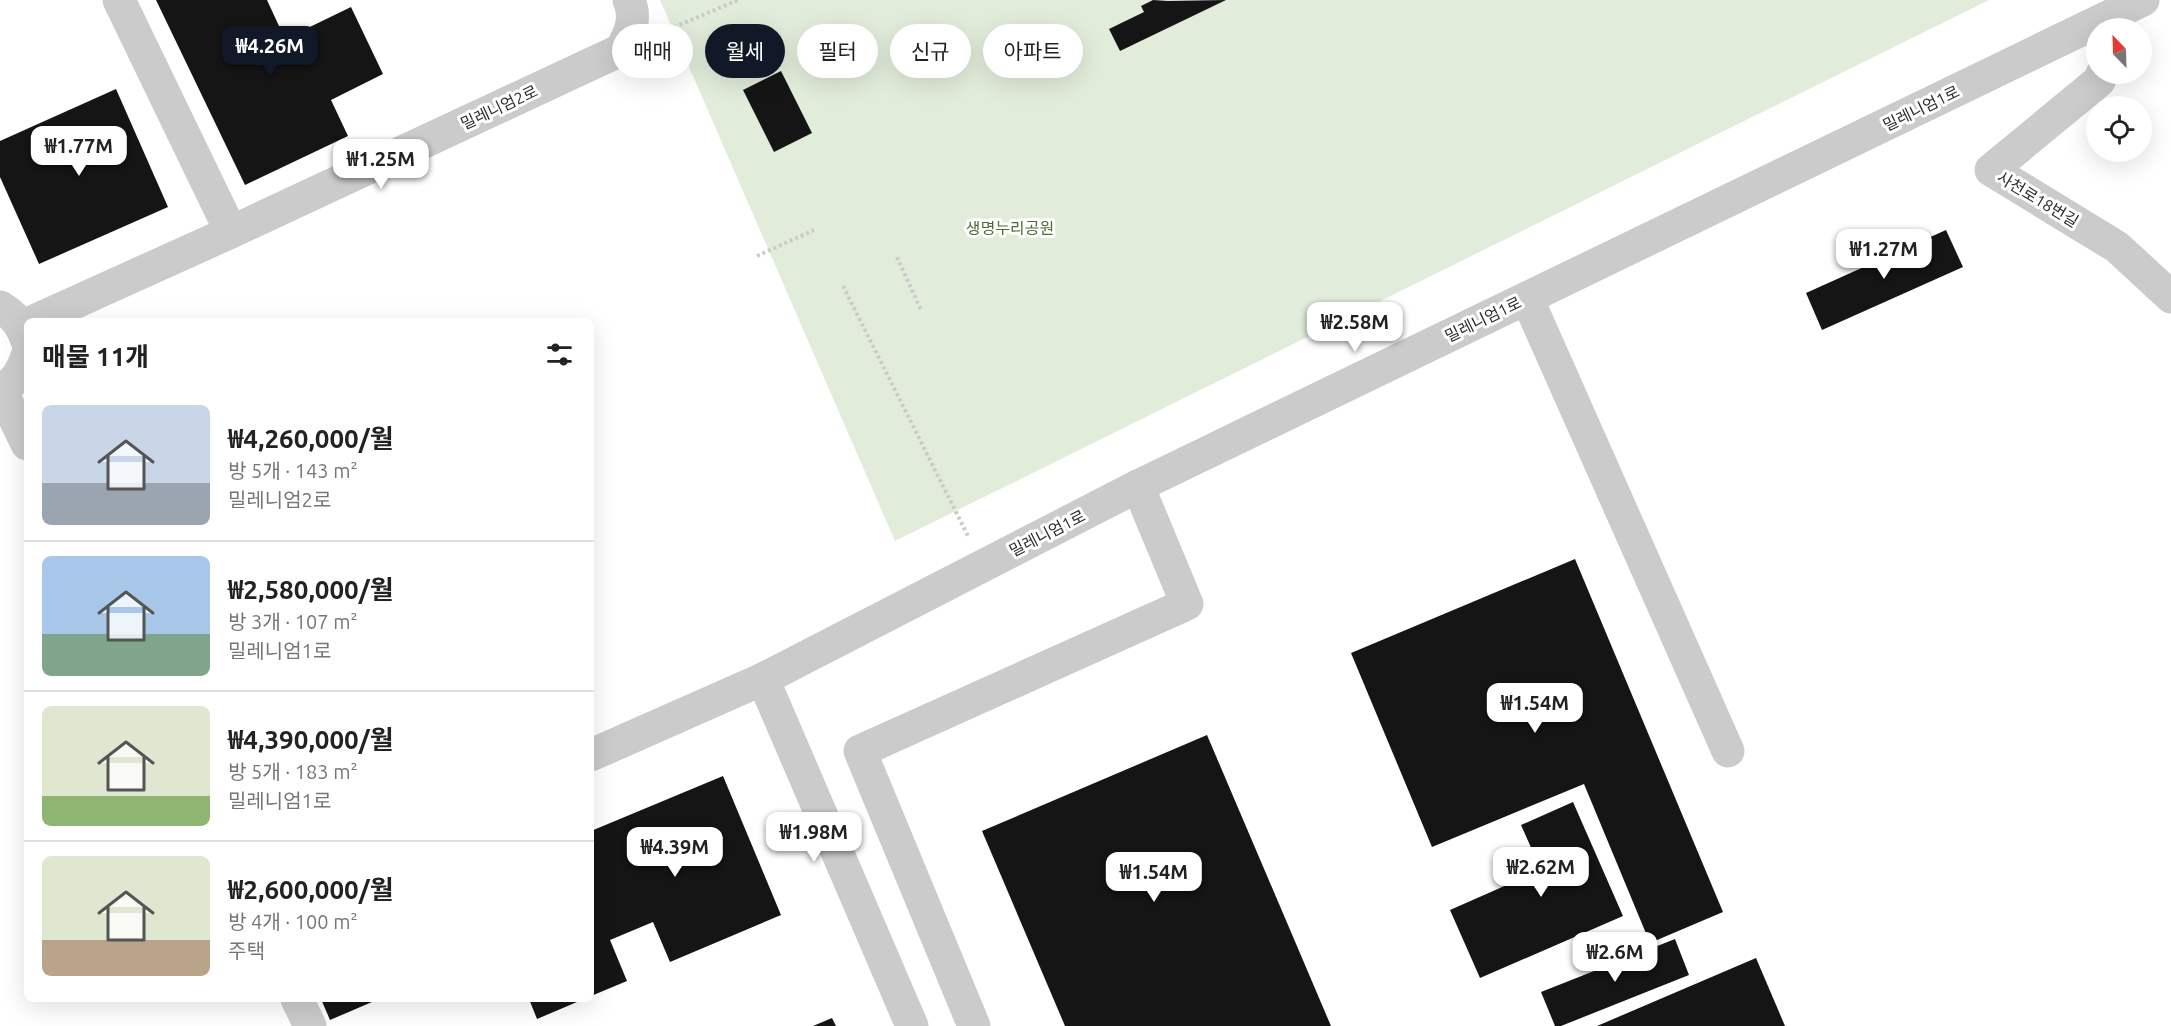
<!DOCTYPE html>
<html lang="ko">
<head>
<meta charset="utf-8">
<style>
	:root { --surface:#fff; --page:#f2f2f2; --text:#222; --muted:#767676; --line:#e0e0e0; --accent:#111827 }
	body { margin:0; font-family:Ubuntu,"Noto Sans KR",sans-serif; background:var(--page); color:var(--text); height:100vh; display:flex; flex-direction:column; font-size:22px; white-space:nowrap }
	* { box-sizing:border-box; margin:0 }
	p { font-size:20px; color:var(--muted) }
	.icon { flex:none; width:33px; height:33px; fill:none; stroke:currentColor; stroke-width:2; stroke-linecap:round; stroke-linejoin:round }
	.map { position:relative; flex:1; overflow:hidden }
	.details { position:absolute; left:24px; top:318px; width:570px; height:684px; display:flex; flex-direction:column; background:var(--surface); border-radius:9px; box-shadow:0 6px 24px #0002 }
	.details>* { flex:none }
	.hud { position:absolute; left:612px; top:24px; width:570px; height:54px; display:flex; gap:12px }
	.needle { width:39px; rotate:337deg }
	.tools { position:absolute; left:2086px; top:18px; display:grid; gap:12px }
	.tools a { display:grid; place-items:center; width:66px; height:66px; border-radius:50%; background:var(--surface); box-shadow:0 6px 24px #0002; font-size:30px }
	.price { position:absolute; translate:-50% -51px; padding:0 14px; border-radius:12px; background:#fff; color:#222; font-size:20px; line-height:39px; filter:drop-shadow(0 2px 3px #0008) }
	.price::after { content:''; position:absolute; left:50%; top:36px; width:18px; height:14px; margin-left:-9px; background:inherit; clip-path:polygon(0 0,100% 0,50% 100%) }
	.price.on { background:var(--accent); color:#fff }
	ul { padding:0; list-style:none }
	li { display:flex; align-items:center; gap:18px; height:150px; padding:0 18px }
	li+li { border-top:2px solid var(--line) }
	li span { display:grid; place-items:center; flex:none; width:168px; height:120px; border-radius:9px; color:#555 }
	li>.icon { margin-inline-start:auto }
	span .icon { width:72px; height:72px; fill:#fffc; stroke-width:1 }
	li b { font-size:26px }
	h2 { display:flex; justify-content:space-between; align-items:center; height:72px; padding:0 18px; font-size:26px }
	.pill { padding:0 21px; border-radius:27px; background:var(--surface); box-shadow:0 6px 24px #0002; font-size:21px; line-height:54px }
	.pill.on { background:var(--accent); color:#fff }
	.map>svg:first-child { display:block }
	.green { fill:#e2ecda }
	.building { fill:#151515 }
	.lines { fill:none; stroke-linecap:round; stroke-linejoin:round }
	.path { stroke:#cbcbcb; stroke-width:4; stroke-dasharray:3 3; stroke-linecap:butt }
	.minor { stroke:#cbcbcb; stroke-width:33 }
	.labels { text-anchor:middle; stroke-width:6; stroke-linejoin:round; paint-order:stroke }
	.street-label { font-size:16px; fill:#2e2e2e; stroke:#fff }
	.park-label { font-size:16px; fill:#4c6d37; stroke:#fff }
</style>
</head>
<body>
<div class="map">
<svg width="2171" height="1026" viewBox="0 0 2171 1026">
	<rect width="100%" height="100%" fill="#fff"/>
	<!-- green -->
	<polygon class="green" points="660,0 1989,0 895,541"/>
	<!-- building -->
	<g class="building">
		<polygon points="156,0 267,0 285,39 351,7 383,74 331,100 348,136 245,185"/>
		<polygon points="1153,0 1168,1 1226,0 1120,51 1109,29 1144,12 1141,6"/>
		<polygon points="781,71 812,133 774,152 743,90"/>
		<polygon points="116,89 168,207 39,264 0,177 0,141"/>
		<polygon points="1946,230 1963,267 1822,330 1806,293"/>
		<polygon points="1575,559 1723,912 1650,943 1584,784 1432,847 1351,653"/>
		<polygon points="1207,735 1331,1026 1065,1026 982,831"/>
		<polygon points="723,776 781,915 670,962 653,922 610,940 627,981 591,996 591,831"/>
		<polygon points="1573,802 1623,916 1480,978 1450,910 1541,870 1521,825"/>
		<polygon points="1675,939 1689,975 1561,1026 1555,1026 1541,992"/>
		<polygon points="1756,958 1785,1026 1597,1026"/>
		<polygon points="321,999 379,999 330,1020"/>
		<polygon points="529,999 584,999 537,1019"/>
		<polygon points="832,1018 836,1026 813,1026"/>
	</g>
	<g class="lines">
		<!-- path -->
		<g class="path">
			<polyline points="663,32 738,0"/>
			<polyline points="757,256 814,230"/>
			<polyline points="897,257 921,310"/>
			<polyline points="843,286 969,538"/>
		</g>
		<!-- minor -->
		<g class="minor">
			<polyline points="119,0 231,232"/>
			<polyline points="2102,74 2099,81 1991,170 2117,247 2171,297"/>
			<polyline points="1527,298 1728,751"/>
			<path d="M0,307C15,316 21,324 27,341"/>
			<path d="M34,321L231,232L621,50C630,34 637,18 629,0"/>
			<polyline points="1,390 27,444"/>
			<path d="M0,391C15,382 22,372 27,356"/>
			<polyline points="763,679 912,1026"/>
			<polyline points="591,755 763,679 1138,486 2143,0"/>
			<polyline points="297,999 310,1026"/>
			<polyline points="974,1026 860,751 1187,604 1138,486"/>
		</g>
	</g>
	<g class="labels">
		<!-- street labels -->
		<g class="street-label">
			<text transform="translate(499 107) rotate(-25)" y="6">밀레니엄2로</text>
			<text transform="translate(1921 108) rotate(-26)" y="6">밀레니엄1로</text>
			<text transform="translate(2038 199) rotate(31)" y="6">사천로18번길</text>
			<text transform="translate(1483 319) rotate(-26)" y="6">밀레니엄1로</text>
			<text transform="translate(1047 533) rotate(-27)" y="6">밀레니엄1로</text>
		</g>
		<!-- park labels -->
		<g class="park-label">
			<text x="1010" y="234">생명누리공원</text>
		</g>
	</g>
</svg>
<div class="tools">
<a><svg class="needle" viewBox="-14 -14 28 28"><path d="M0-13l5 13h-10z" fill="#e53935"/><path d="M0 13l5-13h-10z" fill="#767676"/></svg></a>
<a><svg class="icon" aria-label="locate" viewBox="0 0 24 24"><circle cx="12" cy="12" r="6"/><path d="M12 2v4M12 18v4M2 12h4M18 12h4"/></svg></a>
</div>
<b class="price on" style="left:270px;top:77px">₩4.26M</b>
<b class="price" style="left:79px;top:177px">₩1.77M</b>
<b class="price" style="left:381px;top:190px">₩1.25M</b>
<b class="price" style="left:1884px;top:280px">₩1.27M</b>
<b class="price" style="left:1355px;top:353px">₩2.58M</b>
<b class="price" style="left:1535px;top:734px">₩1.54M</b>
<b class="price" style="left:814px;top:863px">₩1.98M</b>
<b class="price" style="left:675px;top:878px">₩4.39M</b>
<b class="price" style="left:1541px;top:898px">₩2.62M</b>
<b class="price" style="left:1154px;top:903px">₩1.54M</b>
<b class="price" style="left:1615px;top:983px">₩2.6M</b>
<div class="hud">
<a class="pill">매매</a>
<a class="pill on">월세</a>
<a class="pill">필터</a>
<a class="pill">신규</a>
<a class="pill">아파트</a>
</div>
<section class="details">
<h2>매물 11개<svg class="icon" aria-label="filters" viewBox="0 0 24 24"><path d="M4 7h16M4 17h16"/><circle cx="9" cy="7" r="2"/><circle cx="15" cy="17" r="2"/></svg></h2>
<ul>
<li><span style="background:linear-gradient(#c9d6e8 65%,#9aa5b1 0)"><svg class="icon" aria-label="home" viewBox="0 0 24 24"><path d="M3 11l9-7 9 7M6 9v11h12V9"/></svg></span><div><b>₩4,260,000/월</b><p>방 5개 · 143 m²</p><p>밀레니엄2로</p></div></li>
<li><span style="background:linear-gradient(#a9c7e8 65%,#7fa58c 0)"><svg class="icon" aria-label="home" viewBox="0 0 24 24"><path d="M3 11l9-7 9 7M6 9v11h12V9"/></svg></span><div><b>₩2,580,000/월</b><p>방 3개 · 107 m²</p><p>밀레니엄1로</p></div></li>
<li><span style="background:linear-gradient(#dfe7d0 75%,#8fb573 0)"><svg class="icon" aria-label="home" viewBox="0 0 24 24"><path d="M3 11l9-7 9 7M6 9v11h12V9"/></svg></span><div><b>₩4,390,000/월</b><p>방 5개 · 183 m²</p><p>밀레니엄1로</p></div></li>
<li><span style="background:linear-gradient(#dfe7d0 70%,#b9a48a 0)"><svg class="icon" aria-label="home" viewBox="0 0 24 24"><path d="M3 11l9-7 9 7M6 9v11h12V9"/></svg></span><div><b>₩2,600,000/월</b><p>방 4개 · 100 m²</p><p>주택</p></div></li>
</ul>
</section>
</div>
</body>
</html>
